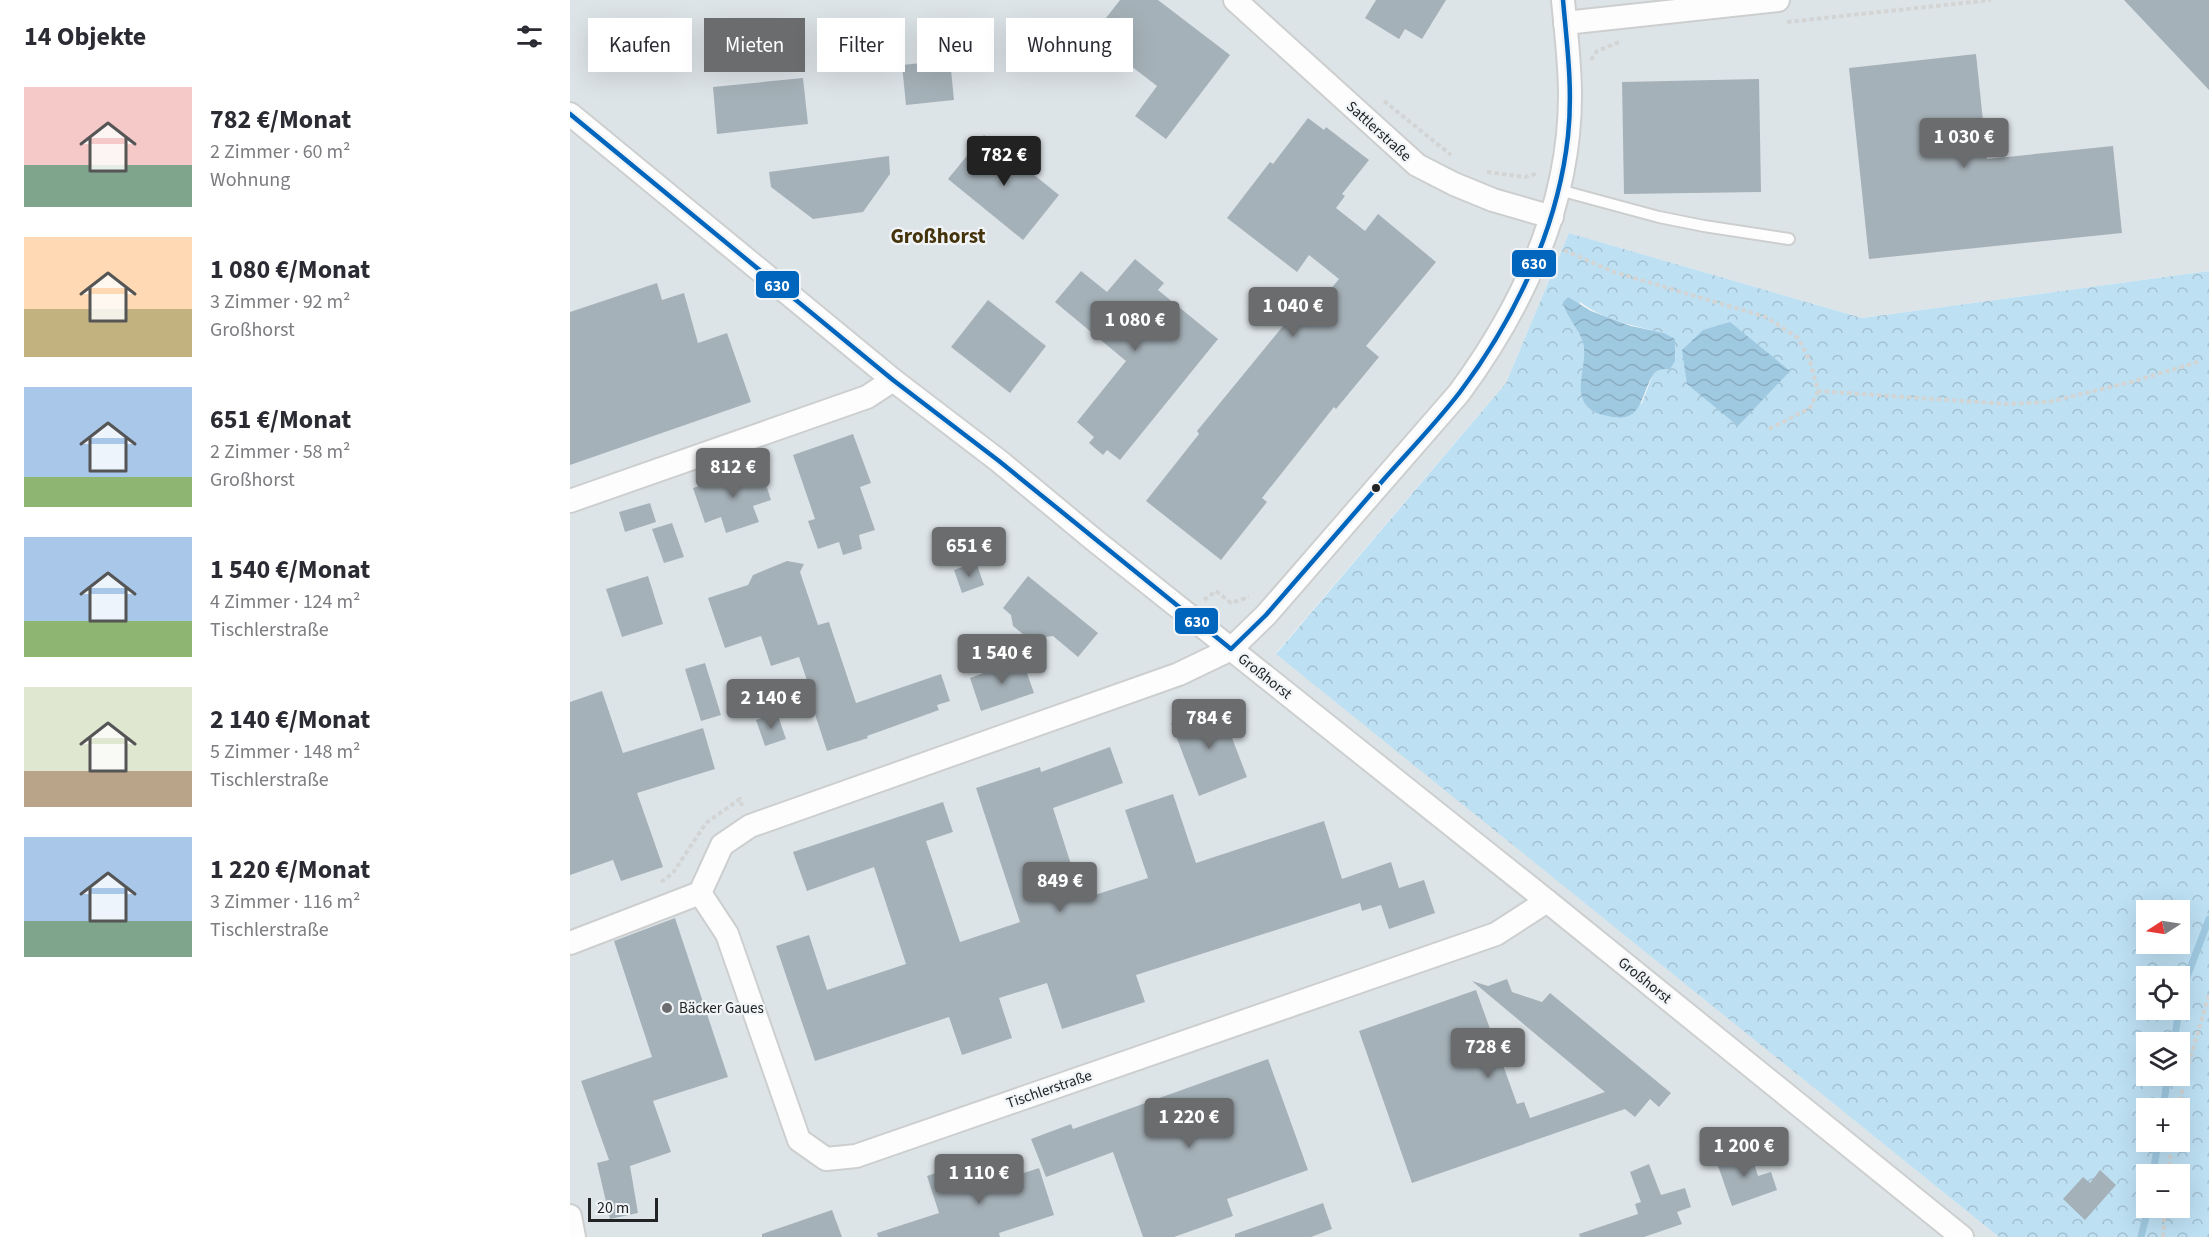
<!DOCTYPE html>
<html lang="de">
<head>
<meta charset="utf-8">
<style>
	:root { --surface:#fff; --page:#f2f2f3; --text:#2b2b33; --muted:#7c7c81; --accent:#6b6c6e }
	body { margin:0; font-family:"Source Sans 3",sans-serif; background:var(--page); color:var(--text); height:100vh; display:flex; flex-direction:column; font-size:22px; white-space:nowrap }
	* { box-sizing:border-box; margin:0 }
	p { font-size:20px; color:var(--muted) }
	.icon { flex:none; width:33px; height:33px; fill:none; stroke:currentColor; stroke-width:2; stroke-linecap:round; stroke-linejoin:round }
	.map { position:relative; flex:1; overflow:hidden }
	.details { display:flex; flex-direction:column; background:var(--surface); width:570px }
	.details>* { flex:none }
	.hud { position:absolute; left:18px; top:18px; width:570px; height:54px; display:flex; gap:12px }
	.needle { width:39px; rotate:258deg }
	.tools { position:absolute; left:1566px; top:900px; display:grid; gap:12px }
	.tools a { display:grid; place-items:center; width:54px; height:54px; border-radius:0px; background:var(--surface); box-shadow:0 6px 24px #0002; font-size:30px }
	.scale { position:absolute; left:18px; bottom:15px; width:70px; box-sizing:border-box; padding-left:6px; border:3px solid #222324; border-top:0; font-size:16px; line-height:21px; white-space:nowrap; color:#222324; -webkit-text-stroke:4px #f1f4f7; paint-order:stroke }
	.price { position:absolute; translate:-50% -51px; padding:0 14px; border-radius:6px; background:var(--accent); color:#fff; font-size:20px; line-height:39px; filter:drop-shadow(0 2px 3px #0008) }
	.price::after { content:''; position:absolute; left:50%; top:36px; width:18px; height:14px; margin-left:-9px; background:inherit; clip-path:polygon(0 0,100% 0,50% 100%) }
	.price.on { background:#222; color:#fff }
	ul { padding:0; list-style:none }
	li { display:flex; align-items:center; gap:18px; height:150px; padding:0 24px }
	li span { display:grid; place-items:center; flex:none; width:168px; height:120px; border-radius:0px; color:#555 }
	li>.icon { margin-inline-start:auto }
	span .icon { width:72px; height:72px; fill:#fffc; stroke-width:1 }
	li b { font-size:26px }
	h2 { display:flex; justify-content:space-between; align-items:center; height:72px; padding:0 24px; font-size:26px }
	.chip { padding:0 21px; border-radius:0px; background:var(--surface); box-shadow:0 6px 24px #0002; font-size:21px; line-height:54px }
	.chip.on { background:var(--accent); color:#fff }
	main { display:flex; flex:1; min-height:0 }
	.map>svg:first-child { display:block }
	.built { fill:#dde4e8 }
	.forest { fill:url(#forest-crowns); fill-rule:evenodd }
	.water { fill:url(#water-waves) }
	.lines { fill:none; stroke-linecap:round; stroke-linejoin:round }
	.stream { stroke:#9fc9e1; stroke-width:7 }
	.building { fill:#a5b1b8 }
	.service-casing { stroke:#cdcfcf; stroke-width:14 }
	.minor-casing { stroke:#cdcfcf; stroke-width:26 }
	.path { stroke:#d3d4d4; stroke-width:4; stroke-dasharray:4.5 3; stroke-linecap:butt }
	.service { stroke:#fdfdfe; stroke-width:10 }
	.minor { stroke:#fdfdfe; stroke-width:22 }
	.bus-1-casing { stroke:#f1f4f7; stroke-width:9 }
	.bus-1 { stroke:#0065bd; stroke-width:4.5 }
	.bus-dot { fill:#222324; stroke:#f1f4f7; stroke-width:2 }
	.poi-dot { fill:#6b6c6e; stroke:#f1f4f7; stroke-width:2 }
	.labels { text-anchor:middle; stroke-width:4.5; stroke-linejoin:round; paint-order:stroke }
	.street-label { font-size:15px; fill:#222324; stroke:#f1f4f7 }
	.poi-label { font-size:15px; fill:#222324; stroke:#f1f4f7; text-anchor:start }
	.district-label { font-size:21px; font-weight:bold; fill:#45330b; stroke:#f1f4f7 }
	.line-badge { stroke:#f1f4f7; stroke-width:2 }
	.badge-label { font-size:16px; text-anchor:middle; font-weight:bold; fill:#fff }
</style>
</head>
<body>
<main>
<section class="details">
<h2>14 Objekte<svg class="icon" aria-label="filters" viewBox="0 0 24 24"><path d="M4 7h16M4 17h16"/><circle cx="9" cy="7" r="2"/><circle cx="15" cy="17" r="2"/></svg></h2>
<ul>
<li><span style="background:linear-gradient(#f6c9c9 65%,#7fa58c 0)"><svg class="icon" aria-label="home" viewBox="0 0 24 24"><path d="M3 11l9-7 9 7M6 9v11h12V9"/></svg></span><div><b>782 €/Monat</b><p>2 Zimmer · 60 m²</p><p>Wohnung</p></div></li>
<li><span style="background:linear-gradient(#ffd9b3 60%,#c2b280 0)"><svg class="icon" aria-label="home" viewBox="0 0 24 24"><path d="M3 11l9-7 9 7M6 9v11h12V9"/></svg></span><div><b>1 080 €/Monat</b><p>3 Zimmer · 92 m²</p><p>Großhorst</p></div></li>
<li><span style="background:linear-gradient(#a9c7e8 75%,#8fb573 0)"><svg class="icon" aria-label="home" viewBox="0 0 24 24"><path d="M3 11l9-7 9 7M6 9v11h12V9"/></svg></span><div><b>651 €/Monat</b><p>2 Zimmer · 58 m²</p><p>Großhorst</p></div></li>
<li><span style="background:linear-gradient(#a9c7e8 70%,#8fb573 0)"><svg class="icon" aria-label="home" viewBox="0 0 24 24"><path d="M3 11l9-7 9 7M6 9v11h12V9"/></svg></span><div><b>1 540 €/Monat</b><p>4 Zimmer · 124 m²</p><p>Tischlerstraße</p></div></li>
<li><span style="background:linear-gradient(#dfe7d0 70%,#b9a48a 0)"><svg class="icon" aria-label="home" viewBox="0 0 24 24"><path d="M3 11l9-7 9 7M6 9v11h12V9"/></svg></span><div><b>2 140 €/Monat</b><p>5 Zimmer · 148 m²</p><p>Tischlerstraße</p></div></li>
<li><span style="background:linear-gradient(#a9c7e8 70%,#7fa58c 0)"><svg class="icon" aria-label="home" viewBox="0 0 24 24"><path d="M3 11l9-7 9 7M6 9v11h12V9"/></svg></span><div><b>1 220 €/Monat</b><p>3 Zimmer · 116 m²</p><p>Tischlerstraße</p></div></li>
</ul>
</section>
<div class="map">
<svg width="1639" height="1237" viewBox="0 0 1639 1237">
	<defs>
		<pattern id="forest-crowns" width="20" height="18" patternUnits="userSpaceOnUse" patternTransform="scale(1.5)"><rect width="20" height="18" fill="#bde0f3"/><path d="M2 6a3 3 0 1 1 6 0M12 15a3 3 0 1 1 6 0" fill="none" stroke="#a2c0d0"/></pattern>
		<pattern id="water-waves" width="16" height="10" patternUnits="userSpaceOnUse" patternTransform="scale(1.5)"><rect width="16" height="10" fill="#9fc9e1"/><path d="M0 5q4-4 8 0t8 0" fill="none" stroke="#89acc1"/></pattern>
	</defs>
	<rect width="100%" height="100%" fill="#f2f4f6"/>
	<!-- built -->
	<polygon class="built" points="0,0 1639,0 1639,271 1292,318 999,233 936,383 706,653 1429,1237 0,1237"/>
	<!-- forest -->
	<path class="forest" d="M999,233L1292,318L1639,271V1237H1429L706,654L936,383ZM1010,302C1032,319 1067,327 1094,333L1088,370L1083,374L1072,403L1047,418L1021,410L1011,384L1015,355L1013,342L1006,327ZM1576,910H1610V944H1576ZM1576,976H1610V1010H1576ZM1576,1042H1610V1076H1576ZM1576,1108H1610V1142H1576ZM1576,1174H1610V1208H1576Z"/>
	<!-- water -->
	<g class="water">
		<path d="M998,297L1021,311L1061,326L1094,333L1105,339V361L1100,369C1093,369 1087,369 1083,375C1070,395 1073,425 1038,416C1033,415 1025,413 1021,410C1000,394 1019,364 1013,343C1009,328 996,317 993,302Z"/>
		<polygon points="1160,322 1220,371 1168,426 1117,384 1112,350 1133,330"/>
	</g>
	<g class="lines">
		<!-- stream -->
		<g class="stream">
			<polyline points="1610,1004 1612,990 1639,919"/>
			<polyline points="1604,1042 1609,1010"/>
			<polyline points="1593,1108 1598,1076"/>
			<polyline points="1583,1174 1588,1142"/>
			<polyline points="1571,1237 1578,1208"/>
		</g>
	</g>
	<!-- building -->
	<g class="building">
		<polygon points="550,0 588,0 660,55 596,139 565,116 587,86 522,36"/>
		<polygon points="806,0 876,0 852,39 835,29 829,39 795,18"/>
		<polygon points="1554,0 1639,0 1639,90"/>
		<polygon points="1406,54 1417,159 1543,146 1552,233 1299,259 1279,68"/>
		<polygon points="380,60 384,100 336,105 332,65"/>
		<polygon points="233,78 238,124 147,134 143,87"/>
		<polygon points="1189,79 1191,192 1054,194 1052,82"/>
		<polygon points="738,118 754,130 756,127 799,160 772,194 775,196 766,208 795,231 808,214 866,262 796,346 809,357 766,409 764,407 692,498 697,502 651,560 576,501 629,434 627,431 736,298 746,307 769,279 739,255 727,272 657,218 700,162 703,164"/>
		<polygon points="414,135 489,195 453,240 378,179"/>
		<polygon points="319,156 320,174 293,212 243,219 201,187 199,172"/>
		<polygon points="565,259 594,283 588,290 648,339 550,460 537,450 533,455 519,443 524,437 507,422 556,361 485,302 511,271 537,292"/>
		<polygon points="87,283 92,300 114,293 128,343 157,333 181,402 0,465 0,312"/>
		<polygon points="418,300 476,346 440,393 381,347"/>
		<polygon points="283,434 301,483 290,487 305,530 289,535 292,549 273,555 269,542 248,549 238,521 245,519 223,455"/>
		<polygon points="190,466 201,500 183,506 189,522 156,533 151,517 135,523 123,488"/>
		<polygon points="80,503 86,522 55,532 49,512"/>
		<polygon points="102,523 114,557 94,563 82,529"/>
		<polygon points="217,561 234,564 230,572 248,625 259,622 286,703 371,674 380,701 367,705 369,710 297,736 298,738 257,751 239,696 242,695 229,657 201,666 191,636 155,648 138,598 178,585 183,575"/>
		<polygon points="406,562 414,585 392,593 384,570"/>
		<polygon points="78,576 93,624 52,637 36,589"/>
		<polygon points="458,576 528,633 508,657 483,636 459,639 443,626 441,615 433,608"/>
		<polygon points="452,659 464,693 411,711 400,678"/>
		<polygon points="135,663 151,715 131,721 115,669"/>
		<polygon points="32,691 53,753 133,728 145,769 67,793 93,867 51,881 43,860 0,875 0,702"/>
		<polygon points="649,704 677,777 629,796 601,723"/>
		<polygon points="207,713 216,739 195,746 186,720"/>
		<polygon points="540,747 553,783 483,808 512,899 578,878 555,810 603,794 626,863 754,821 772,879 821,862 829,888 854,880 865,913 819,929 811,905 792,911 790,903 566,975 575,1002 492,1029 477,983 429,998 442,1038 392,1055 379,1017 245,1061 206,946 239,935 257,990 336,964 304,867 237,891 223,852 373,802 383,832 356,841 390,942 450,922 406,788 470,767 471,772"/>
		<polygon points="105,918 158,1077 83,1101 101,1152 60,1166 68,1213 40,1219 27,1163 39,1160 11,1081 82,1057 44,941"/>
		<polygon points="937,979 942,992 972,1002 980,993 1101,1093 1089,1107 1080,1099 1065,1117 1055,1109 842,1183 789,1031 906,990 947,1104 954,1102 960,1118 1035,1092 902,981 918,986"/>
		<polygon points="698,1059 738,1170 657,1199 663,1216 604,1237 573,1237 543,1152 476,1177 461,1139 501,1124 503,1129"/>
		<polygon points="1179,1148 1188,1176 1201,1172 1207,1190 1162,1206 1146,1160"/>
		<polygon points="404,1160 413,1186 469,1168 484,1215 429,1233 430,1237 308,1237 307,1233 369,1213 357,1176"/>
		<polygon points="1079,1164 1091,1195 1115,1188 1121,1207 1107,1212 1112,1224 1074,1237 1010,1237 1009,1234 1068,1214 1065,1204 1071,1202 1060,1172"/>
		<polygon points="1530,1170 1546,1185 1515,1220 1493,1199 1513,1177 1520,1183"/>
		<polygon points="753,1203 762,1229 741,1237 665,1237 665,1234"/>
		<polygon points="262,1210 272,1237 192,1237 192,1234"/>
	</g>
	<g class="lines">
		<!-- service casing -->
		<g class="service-casing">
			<polyline id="service" points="989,190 1089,217 1134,226 1219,239"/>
		</g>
		<!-- minor casing -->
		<g class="minor-casing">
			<g id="minor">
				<polyline points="665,0 847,165 884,184 923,200 982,217"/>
				<polyline points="995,23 1208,0"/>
				<polyline points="0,114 323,380 429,461 523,539 977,901 1392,1237"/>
				<polyline points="0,501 297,397 323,380"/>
				<polyline points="130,893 157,934 229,1140 256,1159 286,1156 926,934 977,901"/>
				<path d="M0,943L130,893L152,845L180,826L609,674L661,649L696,615L889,393C953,306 1000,205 1000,95C1000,64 996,31 993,0"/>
				<polyline points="0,1216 4,1237"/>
			</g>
		</g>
		<!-- path -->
		<g class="path">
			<polyline points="1217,22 1421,0"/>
			<polyline points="1021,60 1027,51 1052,41"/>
			<polyline points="814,101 881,155"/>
			<polyline points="917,172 955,177 969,173"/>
			<polyline points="994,250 1044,272 1196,317 1228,338 1240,361 1248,391 1437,404 1478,402 1561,382 1628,362"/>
			<polyline points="1199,429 1240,408 1248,391"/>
			<polyline points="634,600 646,591 661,603 679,597"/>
			<polyline points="91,882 103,873 136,823 170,799 172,806"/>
			<polyline points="1608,1108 1620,1059 1639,995"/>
			<polyline points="1598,1174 1602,1142"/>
			<polyline points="1593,1237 1595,1208"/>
		</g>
		<!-- service -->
		<use href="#service" class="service"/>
		<!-- minor -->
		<use href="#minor" class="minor"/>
		<!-- bus-1 casing -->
		<g class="bus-1-casing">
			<path id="bus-1" d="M0,114L323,380L429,461L661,649L696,615C736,569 775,524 815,478C840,450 867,422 890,392C945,319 988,228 998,136C1003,90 997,45 993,0"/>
		</g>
		<!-- bus-1 -->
		<use href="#bus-1" class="bus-1"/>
	</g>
	<!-- markers -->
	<circle class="bus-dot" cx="806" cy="488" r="5"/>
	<circle class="poi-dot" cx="97" cy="1008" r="6"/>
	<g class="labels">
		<!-- street labels -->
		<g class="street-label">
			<text transform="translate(809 131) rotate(42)" y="5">Sattlerstraße</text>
			<text transform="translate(695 676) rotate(38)" y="5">Großhorst</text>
			<text transform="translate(1075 980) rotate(39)" y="5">Großhorst</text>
			<text transform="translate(479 1089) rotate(-19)" y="5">Tischlerstraße</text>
		</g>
		<!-- poi labels -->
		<g class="poi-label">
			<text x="109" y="1013">Bäcker Gaues</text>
		</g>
		<!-- district labels -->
		<g class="district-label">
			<text x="368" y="243">Großhorst</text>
		</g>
	</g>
	<g class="line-badge">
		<rect x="941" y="249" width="46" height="29" rx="6" fill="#0065bd"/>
		<rect x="185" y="270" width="45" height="29" rx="6" fill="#0065bd"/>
		<rect x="604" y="607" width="45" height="28" rx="6" fill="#0065bd"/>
	</g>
	<g class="badge-label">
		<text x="964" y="269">630</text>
		<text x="207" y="291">630</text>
		<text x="627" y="627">630</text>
	</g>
</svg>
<div class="tools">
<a><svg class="needle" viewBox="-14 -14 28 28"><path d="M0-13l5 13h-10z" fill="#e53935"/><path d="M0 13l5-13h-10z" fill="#7c7c81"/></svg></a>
<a><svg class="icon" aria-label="locate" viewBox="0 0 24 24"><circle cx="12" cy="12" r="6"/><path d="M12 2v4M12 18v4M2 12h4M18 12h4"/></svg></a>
<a><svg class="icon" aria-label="layers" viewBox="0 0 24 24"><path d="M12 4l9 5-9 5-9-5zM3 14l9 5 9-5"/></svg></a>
<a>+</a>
<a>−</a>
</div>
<div class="scale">20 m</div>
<b class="price" style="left:1394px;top:169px">1 030 €</b>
<b class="price on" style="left:434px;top:187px">782 €</b>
<b class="price" style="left:723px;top:338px">1 040 €</b>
<b class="price" style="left:565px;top:352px">1 080 €</b>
<b class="price" style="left:163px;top:499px">812 €</b>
<b class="price" style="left:399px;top:578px">651 €</b>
<b class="price" style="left:432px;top:685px">1 540 €</b>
<b class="price" style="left:201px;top:730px">2 140 €</b>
<b class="price" style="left:639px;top:750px">784 €</b>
<b class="price" style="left:490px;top:913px">849 €</b>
<b class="price" style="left:918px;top:1079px">728 €</b>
<b class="price" style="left:619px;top:1149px">1 220 €</b>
<b class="price" style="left:1174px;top:1178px">1 200 €</b>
<b class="price" style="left:409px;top:1205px">1 110 €</b>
<div class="hud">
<a class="chip">Kaufen</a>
<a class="chip on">Mieten</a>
<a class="chip">Filter</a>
<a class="chip">Neu</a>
<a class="chip">Wohnung</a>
</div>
</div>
</main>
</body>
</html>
